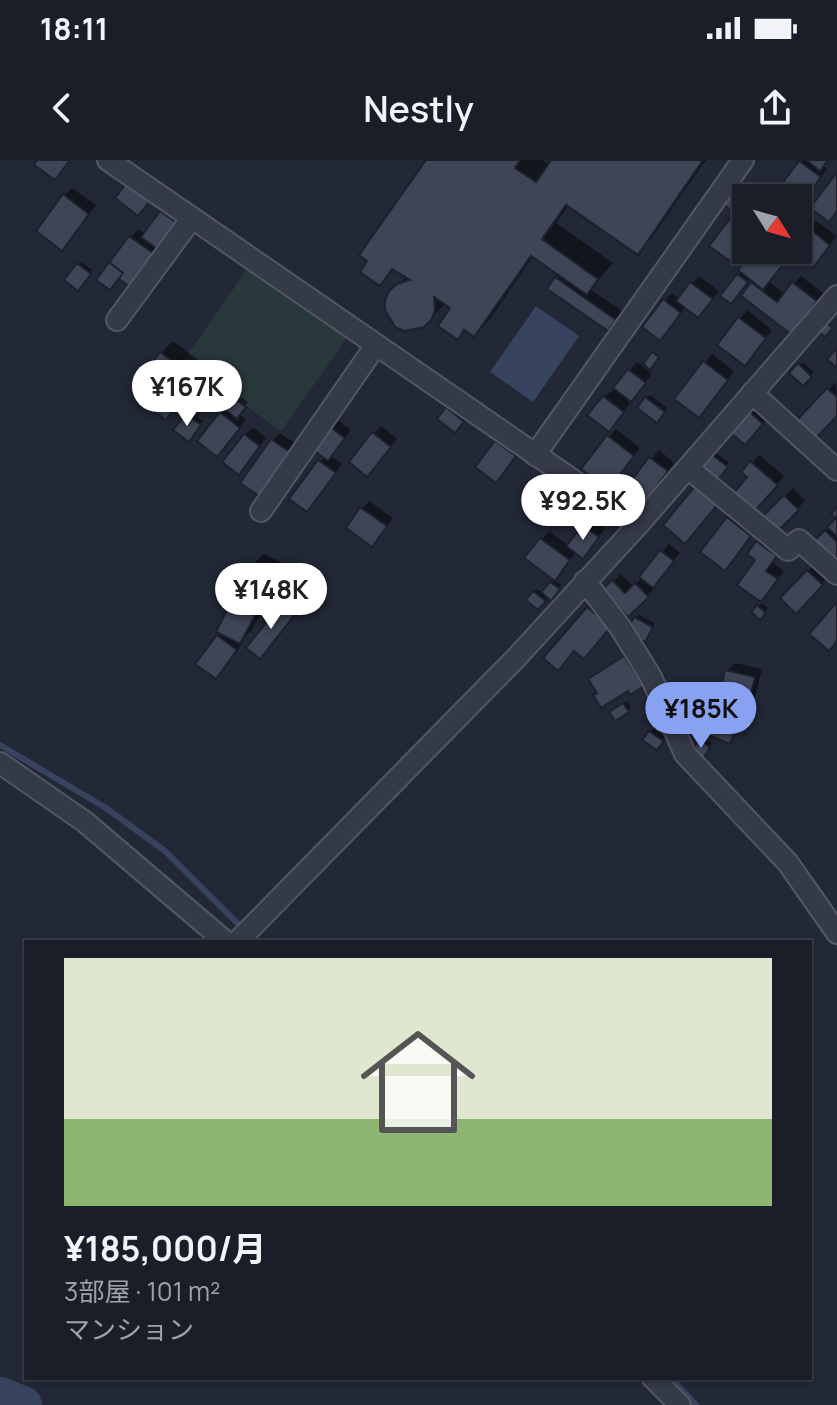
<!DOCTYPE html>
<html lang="ja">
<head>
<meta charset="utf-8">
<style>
	:root { --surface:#1a1e28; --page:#272b34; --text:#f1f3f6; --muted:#9fa2a8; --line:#383c45; --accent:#88a1f0 }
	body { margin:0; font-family:Manrope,"Noto Sans JP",sans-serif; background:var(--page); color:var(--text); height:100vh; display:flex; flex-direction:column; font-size:30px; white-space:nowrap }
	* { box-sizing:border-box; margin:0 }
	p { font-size:26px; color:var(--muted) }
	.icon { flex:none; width:44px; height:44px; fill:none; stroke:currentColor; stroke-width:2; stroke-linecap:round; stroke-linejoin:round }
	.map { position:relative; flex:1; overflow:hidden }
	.drawer { position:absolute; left:24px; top:780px; width:788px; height:440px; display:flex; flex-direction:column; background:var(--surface); border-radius:0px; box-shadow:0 2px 6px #0004,0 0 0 2px var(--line) }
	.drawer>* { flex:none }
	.needle { width:52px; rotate:127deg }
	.fabs { position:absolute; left:732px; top:24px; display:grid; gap:16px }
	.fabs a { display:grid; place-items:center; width:80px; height:80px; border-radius:0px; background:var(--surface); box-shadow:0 2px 6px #0004,0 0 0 2px var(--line); font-size:40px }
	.price { position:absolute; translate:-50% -68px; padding:0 18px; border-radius:28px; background:#fff; color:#222; font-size:26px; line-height:52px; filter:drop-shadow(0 2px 4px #0008) }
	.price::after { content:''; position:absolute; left:50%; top:48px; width:24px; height:18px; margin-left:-12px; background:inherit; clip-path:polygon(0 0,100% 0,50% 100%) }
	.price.on { background:var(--accent); color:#111 }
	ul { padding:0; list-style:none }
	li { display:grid; align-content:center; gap:16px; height:424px; padding:0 40px }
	li span { display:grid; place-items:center; height:248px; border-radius:0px; color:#555 }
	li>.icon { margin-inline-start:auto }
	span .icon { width:144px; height:144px; fill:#fffc; stroke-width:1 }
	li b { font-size:34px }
	.status { display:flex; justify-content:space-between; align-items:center; height:56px; padding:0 40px; background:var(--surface); direction:ltr }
	.status svg { height:22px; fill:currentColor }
	header { display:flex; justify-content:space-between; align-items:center; height:104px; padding:0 40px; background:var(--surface); font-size:36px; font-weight:600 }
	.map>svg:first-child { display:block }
	.garden { fill:#28383b }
	.water { fill:#38435f }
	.shadow { fill:#0007 }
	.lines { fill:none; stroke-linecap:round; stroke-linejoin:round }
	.stream { stroke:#38435f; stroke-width:6 }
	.river { stroke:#38435f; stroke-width:38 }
	.building { fill:#3e4556; stroke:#1d212d; stroke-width:2; fill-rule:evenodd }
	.street-casing { stroke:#535764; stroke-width:24 }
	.street { stroke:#353a47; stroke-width:20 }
</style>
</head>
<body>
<div class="status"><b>18:11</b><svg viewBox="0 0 49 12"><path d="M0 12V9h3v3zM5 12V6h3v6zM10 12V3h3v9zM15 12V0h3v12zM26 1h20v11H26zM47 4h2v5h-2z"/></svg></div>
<header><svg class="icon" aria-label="back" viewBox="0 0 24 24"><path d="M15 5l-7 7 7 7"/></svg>Nestly<svg class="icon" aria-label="share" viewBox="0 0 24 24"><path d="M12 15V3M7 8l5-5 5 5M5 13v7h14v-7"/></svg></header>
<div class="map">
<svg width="837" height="1245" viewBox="0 0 837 1245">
	<rect width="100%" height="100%" fill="#222836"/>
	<!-- garden -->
	<polygon class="garden" points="248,108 347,178 281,271 183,201"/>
	<!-- water -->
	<polygon class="water" points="536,146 579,176 533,242 490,212"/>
	<!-- shadow -->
	<g class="shadow">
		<polygon points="428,0 542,0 550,6 554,0 706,0 653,76 637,92 569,45 556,63 613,103 590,129 622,151 608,169 557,119 561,114 534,95 490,159 474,175 466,169 458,177 452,148 446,143 423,165 391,132 407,116 395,108 380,124"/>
		<polygon points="803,0 828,0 823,6 827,9 798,46 798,38 777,38 774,36"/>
		<polygon points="142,8 162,24 146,45 134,16"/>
		<polygon points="72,28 96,45 62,88 64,36"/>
		<polygon points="739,28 750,36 746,41 726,44"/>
		<polygon points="169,44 183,55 138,118 119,116 99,119 131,77 139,69 145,74"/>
		<polygon points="738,53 744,58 746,56 746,88 712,85"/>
		<polygon points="816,61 837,76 813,106 792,90 798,90 798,82"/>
		<polygon points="756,90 785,90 790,94 769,122 785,134 801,116 823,133 799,164 744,135 755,121 750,117 734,138 738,115"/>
		<polygon points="81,102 92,110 81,125 78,105"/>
		<polygon points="699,116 719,131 706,147 686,146 667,171 665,140 672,133 680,139"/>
		<polygon points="747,150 772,170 752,196 719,184"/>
		<polygon points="173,181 206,206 165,257 161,193"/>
		<polygon points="712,194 734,211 706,248 676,238"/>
		<polygon points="637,202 652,214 628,242 630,243 616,262 604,237 613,230"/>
		<polygon points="802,202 814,212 803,224 792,213"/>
		<polygon points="836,222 837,253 800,260"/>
		<polygon points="236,234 248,242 239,254 246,259 225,287 221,253"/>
		<polygon points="650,235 667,248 660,257 646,238"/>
		<polygon points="758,245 770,255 753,275 750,252"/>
		<polygon points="450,246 466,258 455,271 440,258"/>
		<polygon points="190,252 203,261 192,276 187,255"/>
		<polygon points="335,258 351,270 331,296 342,304 314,342 292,339 325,296 312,287"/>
		<polygon points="381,266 397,279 374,307 374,274"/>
		<polygon points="253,267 266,278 247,304 245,275"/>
		<polygon points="616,269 640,288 616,320 609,277"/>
		<polygon points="280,273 299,286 269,328 273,280"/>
		<polygon points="504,275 522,288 496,320 496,282"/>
		<polygon points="659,290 674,303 654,329 631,324"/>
		<polygon points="715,292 729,303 719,316 712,295"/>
		<polygon points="759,295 784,316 760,344 750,317 744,312"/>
		<polygon points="793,328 805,341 777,369 765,357"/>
		<polygon points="369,341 393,358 372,384 362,349"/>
		<polygon points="736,351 757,367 732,400 728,358"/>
		<polygon points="592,358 605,369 590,388 577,391 562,410 527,397 549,371 569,386"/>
		<polygon points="837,360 837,397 816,382"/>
		<polygon points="766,375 783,387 772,402 784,411 761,440 758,399 750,393"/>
		<polygon points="669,384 680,393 653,425 655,428 628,454 605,430 621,414 634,427"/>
		<polygon points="264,394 285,404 252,470 241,480 243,482 223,509 218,476 252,405"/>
		<polygon points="816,403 829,416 796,451 783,438"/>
		<polygon points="554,420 561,425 541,444 534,432 537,429 543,433"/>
		<polygon points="291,437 302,445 267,489 249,487"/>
		<polygon points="762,443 768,448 760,457 754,451"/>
		<polygon points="639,455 655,463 645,480 636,458"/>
		<polygon points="633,489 650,517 642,525 599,532 590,519"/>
		<polygon points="735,503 762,509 752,550 730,582 710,574 705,579 712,583 706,593 701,582 704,578 689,541 697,533 720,542 727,511"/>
		<polygon points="627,541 631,547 628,550 615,549"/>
		<polygon points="654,569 666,577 660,585 650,572"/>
	</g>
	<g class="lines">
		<!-- stream -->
		<g class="stream">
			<polyline points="0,585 106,648 165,691 256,782"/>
			<polyline points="671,1218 696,1245"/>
		</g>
		<!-- river -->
		<polyline class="river" points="0,1236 23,1245"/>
	</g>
	<!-- building -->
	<g class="building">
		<polygon points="37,0 70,0 55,20 34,5"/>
		<path d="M426,0H520L515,8L536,22L551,0H703L638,95L566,45L542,79L598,119L587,135L531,96L474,177L464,170L458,180L438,166L450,148L434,137L435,151L431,160L424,167L404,171L395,167L385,150V140L389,131L397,124L410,120L392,109L380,126L360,112L367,101L359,95ZM515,33L522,38L463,123L406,83L432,45L440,53L460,61L481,60L500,51Z"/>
		<polygon points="426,0 520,0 515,8 536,22 551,0 703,0 638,95 566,45 542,79 598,119 587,135 531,96 474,177 464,170 458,180 438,166 450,148 434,137 435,151 431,160 424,167 404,171 395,167 385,150 385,140 389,131 397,124 410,120 392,109 380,126 360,112 367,101 359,95"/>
		<polygon points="806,0 828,0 820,11"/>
		<polygon points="799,1 821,17 798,47 798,38 772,37"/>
		<polygon points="837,12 837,51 829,62 810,48"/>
		<polygon points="133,15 156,33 138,56 115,38"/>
		<polygon points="734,30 746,39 746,43 737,55 723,44"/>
		<polygon points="63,34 89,54 62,91 36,71"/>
		<polygon points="160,51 177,63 157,89 141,77"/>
		<polygon points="729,60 746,72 746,89 734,104 709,86"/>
		<polygon points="807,67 830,85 813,108 789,91 798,90 798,79"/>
		<polygon points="129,76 156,95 131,128 105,108"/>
		<polygon points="754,90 767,90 784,103 763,130 738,110"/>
		<polygon points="109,102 123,113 110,130 96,120"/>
		<polygon points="77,103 91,114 78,131 64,120"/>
		<polygon points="737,114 748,122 731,144 720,136"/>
		<polygon points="555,117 616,160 608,171 547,129"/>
		<polygon points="690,122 713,139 698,158 676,141"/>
		<polygon points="751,122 777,142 792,122 817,141 792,175 741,136"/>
		<polygon points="663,139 681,153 660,181 642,167"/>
		<polygon points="738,157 766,178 745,206 717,185"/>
		<polygon points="826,162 833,168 825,177 818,171"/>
		<polygon points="837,188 837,208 827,199"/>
		<polygon points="160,192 196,218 166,260 141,242 146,235 135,226"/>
		<polygon points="652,192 659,197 650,210 643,204"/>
		<polygon points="703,201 728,220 699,258 674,239"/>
		<polygon points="798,203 812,217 803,226 789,213"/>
		<polygon points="628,209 646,223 631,242 613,228"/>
		<polygon points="827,228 837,237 837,256 816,278 797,260"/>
		<polygon points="231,236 246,247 237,259 222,248"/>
		<polygon points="603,236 624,252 609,272 587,255"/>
		<polygon points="645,237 665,252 657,263 637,248"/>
		<polygon points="446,247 464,262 455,273 437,259"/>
		<polygon points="749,251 763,264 745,285 730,272"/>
		<polygon points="220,252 240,268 217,297 197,281"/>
		<polygon points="186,254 201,265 189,282 173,270"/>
		<polygon points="326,264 345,278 328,301 309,287"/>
		<polygon points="372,272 391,287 367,317 349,302"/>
		<polygon points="244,274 260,286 239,315 222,302"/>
		<polygon points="607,275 634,296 608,330 581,309"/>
		<polygon points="271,279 293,294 262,338 240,323"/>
		<polygon points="495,281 516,296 496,323 475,307"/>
		<polygon points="711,294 728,307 716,322 699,308"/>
		<polygon points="649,297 668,311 647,339 628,325"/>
		<polygon points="318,300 336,313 307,352 289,339"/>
		<polygon points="750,301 778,325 752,354 731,336 747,317 741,312"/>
		<polygon points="695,326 718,344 685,384 663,365"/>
		<polygon points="784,335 799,350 777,372 762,357"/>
		<polygon points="360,347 387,366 372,387 346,368"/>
		<polygon points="837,347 837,377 827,367 836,358 831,354"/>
		<polygon points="727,357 751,376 725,411 700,392"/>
		<polygon points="583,365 599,377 583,399 566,386"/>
		<polygon points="825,370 837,382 837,400 834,403 813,382"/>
		<polygon points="540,378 570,400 555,421 524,398"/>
		<polygon points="756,381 777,396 766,411 778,419 761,442 737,425 755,400 747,394"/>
		<polygon points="660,390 674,401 653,428 639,417"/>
		<polygon points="250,404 275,417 240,484 216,472"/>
		<polygon points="807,410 823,425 796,454 780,438"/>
		<polygon points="612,420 625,433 635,423 649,437 628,457 602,430"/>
		<polygon points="550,422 560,429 551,441 541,432"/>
		<polygon points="533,431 546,441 538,450 526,440"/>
		<polygon points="837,442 837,481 829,491 809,474"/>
		<polygon points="282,443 296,453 260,499 246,488"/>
		<polygon points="757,445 766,453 760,460 751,452"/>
		<polygon points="587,447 611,467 584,499 574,491 558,511 543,498"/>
		<polygon points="634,457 653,467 645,482 626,473"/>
		<polygon points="217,475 237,490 216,519 195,504"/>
		<polygon points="624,496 644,526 630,535 628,531 601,548 593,535 597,533 588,519"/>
		<polygon points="725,510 755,517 745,560 717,544"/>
		<polygon points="687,540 739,560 730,584 708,575 705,581 682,571 689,553 683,550"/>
		<polygon points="623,543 629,552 615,561 609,552"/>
		<polygon points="649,571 664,581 657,590 642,580"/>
		<polygon points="699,580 710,587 703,599 692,592"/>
	</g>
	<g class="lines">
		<!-- street casing -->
		<g class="street-casing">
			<g id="street">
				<polyline points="108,0 638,365"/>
				<polyline points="117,160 192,58"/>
				<polyline points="752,233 837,310"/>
				<polyline points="535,295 743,0"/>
				<polyline points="688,308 788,390 799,380 837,414"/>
				<polyline points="261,351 376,185"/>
				<polyline points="585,421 620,467 651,517 685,594 788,703 837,773"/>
				<polyline points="0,603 85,662 226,782"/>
				<polyline points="237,782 517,497 638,365 837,136"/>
				<polyline points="653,1218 680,1245"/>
			</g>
		</g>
		<!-- street -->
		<use href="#street" class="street"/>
	</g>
</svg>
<div class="fabs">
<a><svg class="needle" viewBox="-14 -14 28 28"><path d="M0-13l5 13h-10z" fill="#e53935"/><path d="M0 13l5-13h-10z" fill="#9fa2a8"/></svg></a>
</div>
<b class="price" style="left:187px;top:268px">¥167K</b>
<b class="price" style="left:583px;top:382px">¥92.5K</b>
<b class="price" style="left:271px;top:471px">¥148K</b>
<b class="price on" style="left:701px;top:590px">¥185K</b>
<section class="drawer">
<ul>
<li><span style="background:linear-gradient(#dfe7d0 65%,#8fb573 0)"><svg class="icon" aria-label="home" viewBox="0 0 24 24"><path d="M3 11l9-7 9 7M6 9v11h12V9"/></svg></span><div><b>¥185,000/月</b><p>3部屋 · 101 m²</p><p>マンション</p></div></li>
</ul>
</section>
</div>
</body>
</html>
